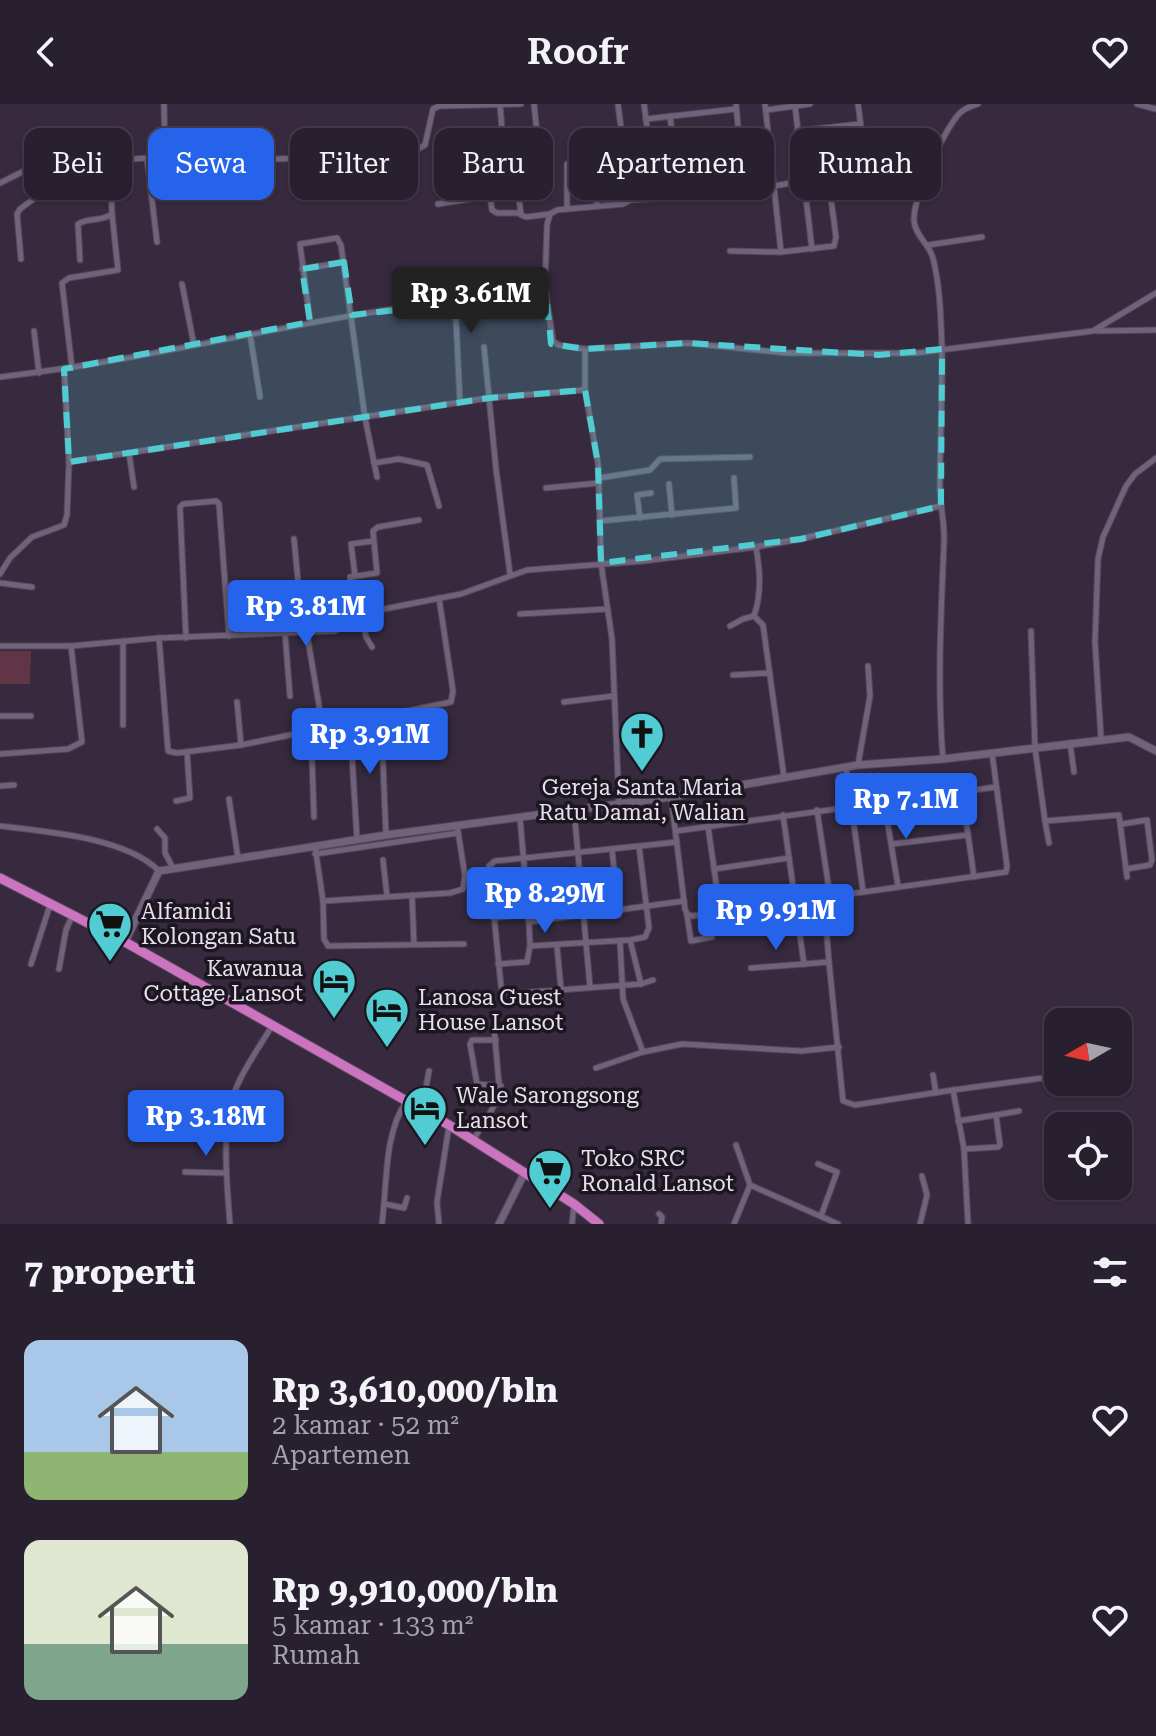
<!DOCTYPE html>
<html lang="id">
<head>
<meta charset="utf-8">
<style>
	:root { --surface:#29202f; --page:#352d3b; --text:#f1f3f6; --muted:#a5a3aa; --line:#453e4b; --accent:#2563eb }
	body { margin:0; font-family:"Roboto Serif",serif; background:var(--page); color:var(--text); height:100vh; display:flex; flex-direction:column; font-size:30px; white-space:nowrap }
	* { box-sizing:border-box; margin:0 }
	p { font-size:26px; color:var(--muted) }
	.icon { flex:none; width:44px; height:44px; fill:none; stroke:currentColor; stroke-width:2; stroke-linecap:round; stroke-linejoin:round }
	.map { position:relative; height:1120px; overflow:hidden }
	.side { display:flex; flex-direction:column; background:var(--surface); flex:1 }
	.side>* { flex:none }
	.top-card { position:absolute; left:24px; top:24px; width:1108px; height:72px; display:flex; gap:16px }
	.needle { width:52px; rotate:261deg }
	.buttons { position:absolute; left:1044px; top:904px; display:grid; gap:16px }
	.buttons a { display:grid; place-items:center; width:88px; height:88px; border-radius:16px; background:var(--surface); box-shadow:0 2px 6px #0004,0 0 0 2px var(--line); font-size:40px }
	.price { position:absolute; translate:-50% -68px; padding:0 18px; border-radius:8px; background:var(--accent); color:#fff; font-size:26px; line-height:52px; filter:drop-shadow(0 2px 4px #0008) }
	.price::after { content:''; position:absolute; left:50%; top:48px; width:24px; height:18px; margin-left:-12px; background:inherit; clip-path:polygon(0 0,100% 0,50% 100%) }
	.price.selected { background:#222; color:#fff }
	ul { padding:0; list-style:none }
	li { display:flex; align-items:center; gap:24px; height:200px; padding:0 24px }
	li span { display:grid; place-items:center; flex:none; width:224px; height:160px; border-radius:16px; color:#555 }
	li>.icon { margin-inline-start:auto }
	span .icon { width:96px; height:96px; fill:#fffc; stroke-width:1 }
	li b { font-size:34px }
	h2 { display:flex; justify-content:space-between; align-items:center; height:96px; padding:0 24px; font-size:34px }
	.pill { padding:0 28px; border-radius:16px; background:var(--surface); box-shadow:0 2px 6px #0004,0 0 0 2px var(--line); font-size:28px; line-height:72px }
	.pill.selected { background:var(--accent); color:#fff }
	header { display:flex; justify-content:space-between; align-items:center; height:104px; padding:0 24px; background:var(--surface); font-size:36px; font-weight:600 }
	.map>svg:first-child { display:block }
	.green { fill:#623546 }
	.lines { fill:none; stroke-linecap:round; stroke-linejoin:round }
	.minor-casing { stroke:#53485a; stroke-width:7 }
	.tertiary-casing { stroke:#53485a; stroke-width:9 }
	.trunk-casing { stroke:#53485a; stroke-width:11 }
	.minor { stroke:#70627a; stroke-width:5 }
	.tertiary { stroke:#70627a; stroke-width:7 }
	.trunk { stroke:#cd74c0; stroke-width:9 }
	.marked { fill:#51ccd2; fill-opacity:0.2; stroke:#51ccd2; stroke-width:6; stroke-dasharray:16 10; stroke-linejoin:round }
	.labels { text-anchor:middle; stroke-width:7; stroke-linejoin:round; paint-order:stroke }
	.poi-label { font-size:22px; fill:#e8e0ee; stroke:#1b161f; text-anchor:start }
</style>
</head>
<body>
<header><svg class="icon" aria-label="back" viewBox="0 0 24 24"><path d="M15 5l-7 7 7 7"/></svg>Roofr<svg class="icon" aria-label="heart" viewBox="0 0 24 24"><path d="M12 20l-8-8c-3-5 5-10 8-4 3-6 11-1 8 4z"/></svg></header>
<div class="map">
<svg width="1156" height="1120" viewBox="0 0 1156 1120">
	<rect width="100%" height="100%" fill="#372a3f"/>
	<!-- green -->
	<polygon class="green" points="0,547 31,547 30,580 0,580"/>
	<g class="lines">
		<!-- minor casing -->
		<g class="minor-casing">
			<g id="minor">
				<polyline points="164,0 165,53"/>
				<polyline points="534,0 539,49"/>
				<polyline points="618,0 630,96 623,100 557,106 550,110 547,121 545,181 553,237 559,241 585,245 585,286 598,360 601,459 612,535 619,700"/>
				<polyline points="644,0 654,78"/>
				<polyline points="736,0 742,67"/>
				<polyline points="765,0 781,148"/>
				<polyline points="1137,0 1156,5"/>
				<polyline points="500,1 503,38"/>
				<polyline points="795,2 812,145"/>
				<polyline points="766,6 810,0"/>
				<polyline points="670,12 678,75"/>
				<polyline points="646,15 736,5"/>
				<polyline points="797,27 860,20"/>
				<polyline points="675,46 740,39"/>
				<polyline points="855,47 858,72"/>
				<polyline points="800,52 860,45 863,38 858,0"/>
				<polyline points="147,54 157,138"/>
				<polyline points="514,54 521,111 526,113 550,110"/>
				<polyline points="567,60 567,105"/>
				<polyline points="486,64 492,106 497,109 520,109"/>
				<polyline points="595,68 597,102"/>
				<polyline points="0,79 28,65 50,60 165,53 275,55 345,53 418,45 425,41 433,5 439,2 521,0"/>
				<polyline points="629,82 772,64"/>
				<polyline points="774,82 802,77"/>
				<polyline points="630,96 666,94"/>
				<polyline points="438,100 489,92"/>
				<polyline points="928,141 982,133"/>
				<polyline points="730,147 781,148 834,142 836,133 825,50"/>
				<polyline points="21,155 17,110 20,105 42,89 39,61"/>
				<path d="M80,156L78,120C88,113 102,118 112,110L110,56"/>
				<polyline points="302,165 344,158"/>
				<polyline points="182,180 194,241"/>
				<polyline points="455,196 460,298"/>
				<polyline points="310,218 300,140 337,134 341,141 365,314 377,373"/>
				<polyline points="34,227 39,269"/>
				<polyline points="1097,227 1156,226"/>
				<polyline points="250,230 260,293"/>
				<polyline points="484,243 496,365 510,470"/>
				<polyline points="585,245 688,239 787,249 916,249 1093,227 1156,189"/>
				<polyline points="72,264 62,179 69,174 118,166 112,110"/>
				<polyline points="64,265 69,358"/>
				<path d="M0,273C183,252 361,197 546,189"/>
				<polyline points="129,349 134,383"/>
				<polyline points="374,359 399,355 427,361 439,402"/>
				<polyline points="599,374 650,366 660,355 750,353"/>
				<polyline points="669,380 672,411"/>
				<polyline points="546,384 599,379"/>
				<polyline points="640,414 637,391 651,389"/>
				<polyline points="600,417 736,404 734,374"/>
				<polyline points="294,435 303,530"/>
				<polyline points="0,470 10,454 32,433 64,421 67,411 69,358 489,294 585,286"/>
				<polyline points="355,472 351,440 373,437"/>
				<polyline points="0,479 32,483"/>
				<polyline points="520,510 608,505"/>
				<path d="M754,512C762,489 760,466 756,443"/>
				<polyline points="362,513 366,533 372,543"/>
				<polyline points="357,516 350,473 377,469 373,427 378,423 419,416"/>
				<polyline points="730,522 743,515 754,512 763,521 784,673"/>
				<polyline points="1031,527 1035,644 1045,717 1119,711 1127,773"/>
				<polyline points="285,530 290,592"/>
				<polyline points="307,530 323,625"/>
				<polyline points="159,534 168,647 177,649 241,641 451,598 453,587 439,494"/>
				<polyline points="186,534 180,403 183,400 216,397 219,400 229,532"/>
				<polyline points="0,542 71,542 159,534 335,527 379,506 461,490 527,466 644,457 756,443 801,435 941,402"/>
				<polyline points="733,571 770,569"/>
				<polyline points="237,598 241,641"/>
				<polyline points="564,598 614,592"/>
				<polyline points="0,612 31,612"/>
				<polyline points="381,612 386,731"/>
				<polyline points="350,619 357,735"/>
				<polyline points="123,621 123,537"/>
				<polyline points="311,627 314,713"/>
				<polyline points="1101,634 1095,538 1098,455 1103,433 1126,382 1135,370 1156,354"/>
				<polyline points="1070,639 1074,668"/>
				<polyline points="0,650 68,645 82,638 71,542"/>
				<path d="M943,655C937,582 941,511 944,438C945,420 940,402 940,383C940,337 943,290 942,244C941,215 940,182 933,154C929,140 915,131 914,117C913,93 942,31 958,11C963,5 971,2 978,0"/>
				<polyline points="858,661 870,592 868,562"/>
				<polyline points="846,663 863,787"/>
				<polyline points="0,682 14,681"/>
				<polyline points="962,688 974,773"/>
				<polyline points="671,693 685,805 687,810 692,812 1006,768 1007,762 992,649"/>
				<polyline points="229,695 238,754"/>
				<polyline points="176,697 190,694 187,648"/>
				<polyline points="884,697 898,782"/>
				<polyline points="574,706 590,883"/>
				<polyline points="817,706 830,792"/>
				<polyline points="783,711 804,860 829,858 843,997 855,1001 953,986 964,1045 968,1120"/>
				<polyline points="520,714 529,818 684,797"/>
				<polyline points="1045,717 1049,739"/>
				<polyline points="1122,720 1147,716 1152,756 1150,761 1126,765"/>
				<path d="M0,722C45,727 127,734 159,767"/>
				<polyline points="708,722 720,807"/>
				<polyline points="157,725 165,734 165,749 173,764"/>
				<polyline points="676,727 996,683"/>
				<polyline points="892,740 967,731"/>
				<polyline points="315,742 323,797 324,835 328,842 464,840"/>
				<polyline points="640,742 677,738"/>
				<polyline points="612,745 618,806"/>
				<polyline points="315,750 458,729"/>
				<polyline points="383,756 387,792"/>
				<polyline points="714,765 789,754"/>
				<polyline points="526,785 581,779"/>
				<polyline points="412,791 414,840"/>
				<polyline points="323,797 450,789 463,785 465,772 457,721"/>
				<polyline points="687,811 691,837 712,833"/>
				<polyline points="493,814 528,810"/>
				<polyline points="529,818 530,842"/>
				<polyline points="798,821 826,821 829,858"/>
				<polyline points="620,837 623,895 643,948"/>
				<polyline points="557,843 561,885"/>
				<polyline points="31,860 50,801"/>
				<polyline points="498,860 527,858 530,842 630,836 645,833 649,824 639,742 495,757 489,762 501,882 503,890 641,880 630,836"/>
				<polyline points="751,864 804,860"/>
				<polyline points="59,865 66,826 72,812"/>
				<polyline points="641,880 653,876"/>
				<polyline points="496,936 472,936 470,940 477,980 501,982"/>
				<polyline points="596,964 643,948 682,940 802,947 839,943"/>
				<polyline points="933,971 936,989"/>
				<polyline points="953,986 1058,972"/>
				<polyline points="422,1005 429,967"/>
				<polyline points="958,1017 996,1011"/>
				<path d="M168,1031C178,1014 189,1027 204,1028C212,1029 221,1023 229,1020"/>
				<polyline points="474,1035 500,992 494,924"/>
				<polyline points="736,1041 750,1081"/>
				<polyline points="964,1045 998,1043 1000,1041 996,1011 1019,1007"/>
				<polyline points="818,1060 837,1068 821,1112"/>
				<polyline points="185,1068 226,1069"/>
				<polyline points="385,1100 404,1104 407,1094"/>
				<polyline points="659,1110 662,1113 661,1120"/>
				<path d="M230,1120C227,1078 220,1022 237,982C246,961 260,942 272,922"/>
				<path d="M382,1120C387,1082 384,1029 406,998"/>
				<polyline points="439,1120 437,1098 449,1022"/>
				<polyline points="572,1120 574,1101"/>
				<polyline points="734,1120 750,1081 838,1120"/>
				<polyline points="920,1120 927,1091 922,1072"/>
			</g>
		</g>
		<!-- tertiary casing -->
		<g class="tertiary-casing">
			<g id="tertiary">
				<polyline points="125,838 159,767 386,731 671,693 858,661 943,655 1129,633 1156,647"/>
				<polyline points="499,1120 525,1068"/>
			</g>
		</g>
		<!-- trunk casing -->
		<g class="trunk-casing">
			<polyline id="trunk" points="0,774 125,838 449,1021 574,1100 599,1120"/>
		</g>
		<!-- minor -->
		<use href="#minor" class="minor"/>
		<!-- tertiary -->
		<use href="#tertiary" class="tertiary"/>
		<!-- trunk -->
		<use href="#trunk" class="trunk"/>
	</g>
	<!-- marked area -->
	<path class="marked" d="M344,158L352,211L546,189L551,240L585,245L688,239L879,251L942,245L941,402L801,435L601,459L598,360L585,286L489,294L69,358L64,265L310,218L302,165Z"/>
	<!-- icons -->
	<defs>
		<g id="church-pin" transform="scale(2.3)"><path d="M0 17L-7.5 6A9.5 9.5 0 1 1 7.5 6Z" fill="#51ccd2" stroke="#1b161f"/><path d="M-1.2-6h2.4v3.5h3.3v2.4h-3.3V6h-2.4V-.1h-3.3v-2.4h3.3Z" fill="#111"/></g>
		<g id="supermarket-pin" transform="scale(2.3)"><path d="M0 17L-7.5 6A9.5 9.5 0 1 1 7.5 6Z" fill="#51ccd2" stroke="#1b161f"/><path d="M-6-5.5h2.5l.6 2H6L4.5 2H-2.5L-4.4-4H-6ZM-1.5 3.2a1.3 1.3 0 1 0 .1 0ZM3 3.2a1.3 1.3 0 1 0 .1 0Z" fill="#111"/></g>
		<g id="hotel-pin" transform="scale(2.3)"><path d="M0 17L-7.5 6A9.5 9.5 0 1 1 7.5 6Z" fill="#51ccd2" stroke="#1b161f"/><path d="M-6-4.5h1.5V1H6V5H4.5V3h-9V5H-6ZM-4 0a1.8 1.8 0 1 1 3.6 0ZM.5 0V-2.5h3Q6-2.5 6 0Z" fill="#111"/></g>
	</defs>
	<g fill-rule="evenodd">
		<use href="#church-pin" x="642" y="630"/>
		<use href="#supermarket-pin" x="110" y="820"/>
		<use href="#hotel-pin" x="334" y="877"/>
		<use href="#hotel-pin" x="387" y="906"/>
		<use href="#hotel-pin" x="425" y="1004"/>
		<use href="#supermarket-pin" x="550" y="1067"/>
	</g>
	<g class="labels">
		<!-- poi labels -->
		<g class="poi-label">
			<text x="642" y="691" text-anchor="middle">Gereja Santa Maria<tspan x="642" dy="25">Ratu Damai, Walian</tspan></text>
			<text x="141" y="815">Alfamidi<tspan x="141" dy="25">Kolongan Satu</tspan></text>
			<text x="303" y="872" text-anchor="end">Kawanua<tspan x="303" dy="25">Cottage Lansot</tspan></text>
			<text x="418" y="901">Lanosa Guest<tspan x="418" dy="25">House Lansot</tspan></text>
			<text x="456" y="999">Wale Sarongsong<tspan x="456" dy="25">Lansot</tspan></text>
			<text x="581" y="1062">Toko SRC<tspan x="581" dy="25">Ronald Lansot</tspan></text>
		</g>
	</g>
</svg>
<div class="buttons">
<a><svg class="needle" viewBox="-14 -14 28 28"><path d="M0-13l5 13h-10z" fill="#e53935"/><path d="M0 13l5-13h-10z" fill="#a5a3aa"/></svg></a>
<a><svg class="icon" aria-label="locate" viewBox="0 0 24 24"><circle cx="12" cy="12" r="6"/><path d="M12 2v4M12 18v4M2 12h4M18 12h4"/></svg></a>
</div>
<b class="price selected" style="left:471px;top:231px">Rp 3.61M</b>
<b class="price" style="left:306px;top:544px">Rp 3.81M</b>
<b class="price" style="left:370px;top:672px">Rp 3.91M</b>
<b class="price" style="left:906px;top:737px">Rp 7.1M</b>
<b class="price" style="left:545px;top:831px">Rp 8.29M</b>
<b class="price" style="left:776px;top:848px">Rp 9.91M</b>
<b class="price" style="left:206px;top:1054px">Rp 3.18M</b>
<div class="top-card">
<a class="pill">Beli</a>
<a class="pill selected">Sewa</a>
<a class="pill">Filter</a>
<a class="pill">Baru</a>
<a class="pill">Apartemen</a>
<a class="pill">Rumah</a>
</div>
</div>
<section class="side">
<h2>7 properti<svg class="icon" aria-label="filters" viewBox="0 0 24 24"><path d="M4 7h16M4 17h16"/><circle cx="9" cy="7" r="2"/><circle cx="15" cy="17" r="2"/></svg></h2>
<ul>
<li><span style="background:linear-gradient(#a9c7e8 70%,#8fb573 0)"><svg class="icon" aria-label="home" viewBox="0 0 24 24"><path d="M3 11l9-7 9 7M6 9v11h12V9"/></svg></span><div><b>Rp 3,610,000/bln</b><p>2 kamar · 52 m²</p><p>Apartemen</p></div><svg class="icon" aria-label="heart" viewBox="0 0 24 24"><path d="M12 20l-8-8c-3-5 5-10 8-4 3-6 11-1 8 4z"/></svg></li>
<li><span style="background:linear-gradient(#dfe7d0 65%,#7fa58c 0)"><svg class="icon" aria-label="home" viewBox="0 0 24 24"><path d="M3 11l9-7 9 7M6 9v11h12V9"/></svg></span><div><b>Rp 9,910,000/bln</b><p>5 kamar · 133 m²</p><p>Rumah</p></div><svg class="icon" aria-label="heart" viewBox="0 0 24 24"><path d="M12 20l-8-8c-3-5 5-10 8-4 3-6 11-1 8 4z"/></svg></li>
</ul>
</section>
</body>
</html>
